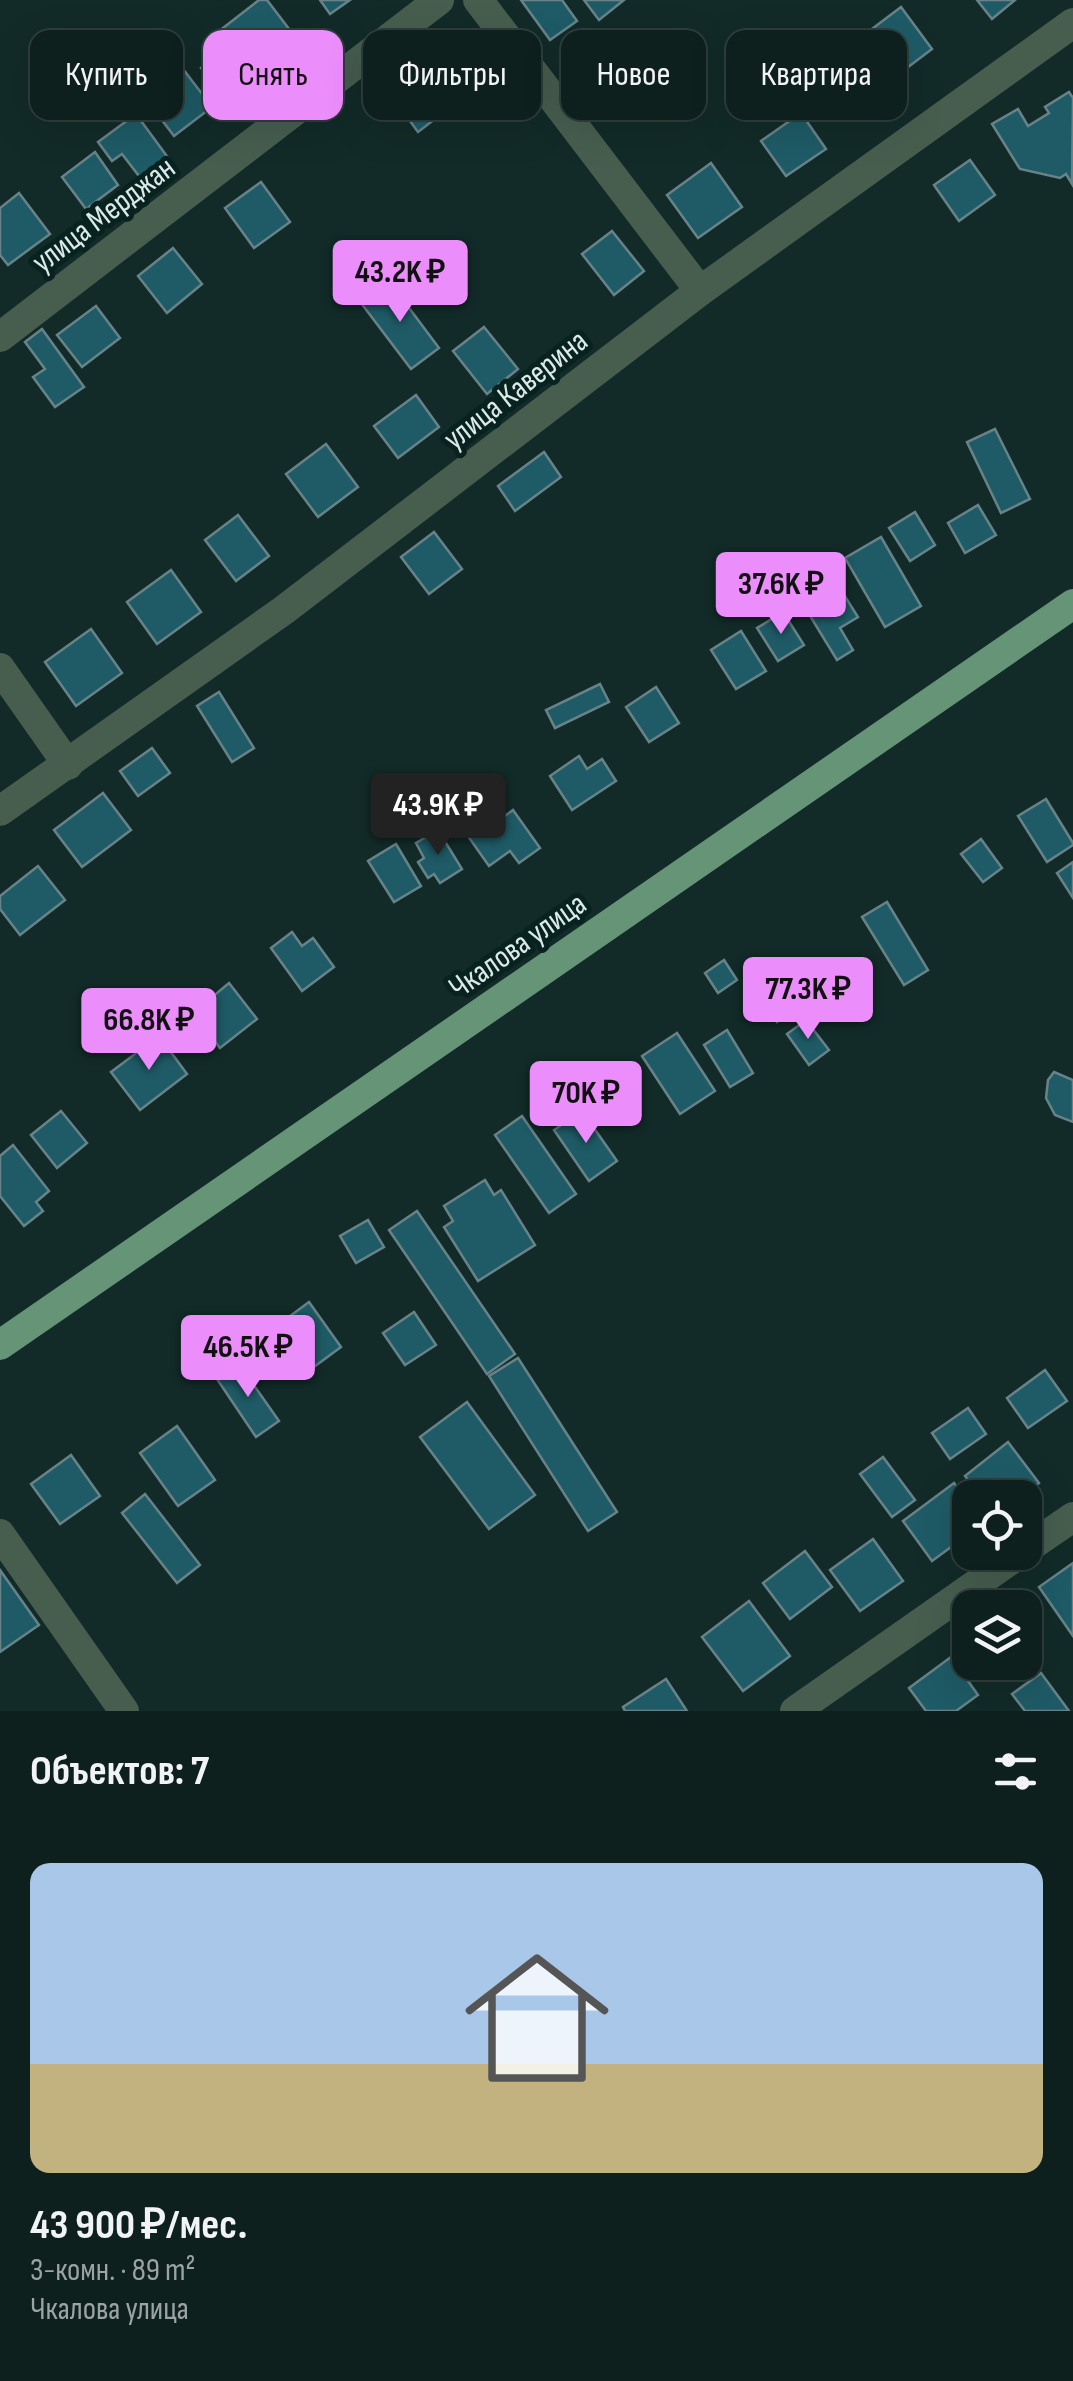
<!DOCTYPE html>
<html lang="ru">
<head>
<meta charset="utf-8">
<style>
	:root { --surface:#0e201e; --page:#172827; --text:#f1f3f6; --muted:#9ba3a4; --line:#2e3e3c; --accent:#eb8dfb }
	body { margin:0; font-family:"Sofia Sans Condensed",sans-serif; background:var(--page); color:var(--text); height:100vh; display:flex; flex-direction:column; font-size:38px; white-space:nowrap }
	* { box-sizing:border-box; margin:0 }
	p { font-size:32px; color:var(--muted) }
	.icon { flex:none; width:55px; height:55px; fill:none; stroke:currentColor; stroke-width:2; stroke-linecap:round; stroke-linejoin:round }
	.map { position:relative; height:1711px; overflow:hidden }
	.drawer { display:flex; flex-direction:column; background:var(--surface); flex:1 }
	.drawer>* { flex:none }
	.banner { position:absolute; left:30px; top:30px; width:1015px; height:90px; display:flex; gap:20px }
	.tools { position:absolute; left:952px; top:1480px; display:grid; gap:20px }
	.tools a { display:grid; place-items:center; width:90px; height:90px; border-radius:20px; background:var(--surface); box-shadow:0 10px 40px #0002,0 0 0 2px var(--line); font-size:50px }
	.price { position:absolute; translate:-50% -85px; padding:0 22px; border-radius:10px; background:var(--accent); color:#111; font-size:32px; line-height:65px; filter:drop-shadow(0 2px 5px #0008) }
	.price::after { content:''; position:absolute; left:50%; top:60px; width:30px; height:22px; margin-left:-15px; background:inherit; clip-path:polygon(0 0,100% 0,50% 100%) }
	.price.selected { background:#222; color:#fff }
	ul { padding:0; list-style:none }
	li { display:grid; align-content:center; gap:20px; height:530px; padding:0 30px }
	li span { display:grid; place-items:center; height:310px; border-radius:20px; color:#555 }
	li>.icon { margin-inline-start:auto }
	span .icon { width:180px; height:180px; fill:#fffc; stroke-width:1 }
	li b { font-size:42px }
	h2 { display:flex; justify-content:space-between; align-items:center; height:120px; padding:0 30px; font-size:42px }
	.pill { padding:0 35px; border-radius:20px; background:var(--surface); box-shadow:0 10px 40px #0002,0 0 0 2px var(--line); font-size:35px; line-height:90px }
	.pill.selected { background:var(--accent); color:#111 }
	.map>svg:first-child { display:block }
	.building { fill:#1e5b66; stroke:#688388; stroke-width:2.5 }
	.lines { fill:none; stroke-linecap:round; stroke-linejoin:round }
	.minor { stroke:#475e4f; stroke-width:30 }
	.major { stroke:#659477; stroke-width:30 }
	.labels { text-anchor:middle; stroke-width:10; stroke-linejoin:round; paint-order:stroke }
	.street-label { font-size:32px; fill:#dbeae8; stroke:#08221f }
</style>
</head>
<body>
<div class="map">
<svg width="1073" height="1711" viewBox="0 0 1073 1711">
	<rect width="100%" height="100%" fill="#122b28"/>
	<!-- building -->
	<g class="building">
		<polygon points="259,0 267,0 299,42 258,73 223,28"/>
		<polygon points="320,0 350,0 330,14"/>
		<polygon points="521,0 562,0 577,21 550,40"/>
		<polygon points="584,0 624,0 599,20"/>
		<polygon points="977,0 1015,0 992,19"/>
		<polygon points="901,7 932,49 895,77 886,65 874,67 868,62 865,55 871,44 864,35"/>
		<polygon points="219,54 253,99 235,113 201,68"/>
		<polygon points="180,65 212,107 174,136 142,94"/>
		<polygon points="422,65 452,106 418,132 388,91"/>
		<polygon points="1069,92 1073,98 1072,184 1066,174 1060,178 1020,169 992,124 1018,109 1028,126 1049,113 1045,107"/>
		<polygon points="801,113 826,149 786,176 761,141"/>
		<polygon points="136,114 169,159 142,180 122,154 112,161 98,142"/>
		<polygon points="95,152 118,185 86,209 62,177"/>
		<polygon points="970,160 995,195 959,221 934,185"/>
		<polygon points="711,163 742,207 698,238 667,195"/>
		<polygon points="261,182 290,222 254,248 225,208"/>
		<polygon points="19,193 50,234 8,265 0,255 0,208"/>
		<polygon points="612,231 644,271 614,295 582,254"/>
		<polygon points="173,248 202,284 167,313 138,276"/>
		<polygon points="389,281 439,348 411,369 361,303"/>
		<polygon points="96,306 120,338 82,367 57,335"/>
		<polygon points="484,327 518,369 487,394 453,351"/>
		<polygon points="42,329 84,387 55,407 33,377 45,369 25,342"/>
		<polygon points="416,395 439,427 398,458 374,426"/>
		<polygon points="995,429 1030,499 1001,513 967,442"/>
		<polygon points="326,444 358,487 318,517 286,474"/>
		<polygon points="544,452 561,477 515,511 498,486"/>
		<polygon points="978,505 996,535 965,553 948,523"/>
		<polygon points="915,512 935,545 910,561 889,528"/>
		<polygon points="238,515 269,556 236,581 205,540"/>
		<polygon points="434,532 462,569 429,594 401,557"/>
		<polygon points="881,537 921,606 885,627 845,558"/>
		<polygon points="171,570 201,612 157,644 127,602"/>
		<polygon points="841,590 858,617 840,628 853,650 837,660 807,611"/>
		<polygon points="783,612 804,645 778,661 757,628"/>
		<polygon points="91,629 122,673 76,706 45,662"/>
		<polygon points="741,631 766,671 736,689 711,650"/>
		<polygon points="600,684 609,702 555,728 546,710"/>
		<polygon points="656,687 679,723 649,742 626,707"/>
		<polygon points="219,692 254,748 232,762 197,706"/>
		<polygon points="152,748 170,773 138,796 120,771"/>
		<polygon points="579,756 587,769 602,759 616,781 572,810 550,776"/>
		<polygon points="103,793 131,830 82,867 54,830"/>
		<polygon points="1046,799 1073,843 1073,845 1047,862 1018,816"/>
		<polygon points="490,810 498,821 513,810 540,848 519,863 510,851 489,866 463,829"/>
		<polygon points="438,830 462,869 440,883 434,874 428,878 418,862 424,858 416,843"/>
		<polygon points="981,839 1002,868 983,882 961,854"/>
		<polygon points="396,844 421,886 394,902 368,861"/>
		<polygon points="1073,862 1073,898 1057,873"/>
		<polygon points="38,866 65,900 20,935 0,909 0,896"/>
		<polygon points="887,902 928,970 904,985 862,917"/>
		<polygon points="292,932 302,946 313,938 334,967 302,991 271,948"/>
		<polygon points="724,960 737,980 718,993 705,973"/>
		<polygon points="786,972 807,1001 777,1022 756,993"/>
		<polygon points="229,983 257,1019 220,1048 193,1013"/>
		<polygon points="806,1020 829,1050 809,1065 787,1034"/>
		<polygon points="727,1030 753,1073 730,1087 704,1045"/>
		<polygon points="677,1033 715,1091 680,1114 642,1056"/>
		<polygon points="159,1036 187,1074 140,1110 111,1072"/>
		<polygon points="1054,1072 1073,1080 1073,1122 1055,1115 1046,1098 1048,1080"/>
		<polygon points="61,1111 87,1143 57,1168 31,1135"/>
		<polygon points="582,1111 617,1161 589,1181 554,1130"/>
		<polygon points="522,1116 576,1194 549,1213 495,1135"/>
		<polygon points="13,1145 49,1191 36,1202 43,1211 24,1226 0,1196 0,1156"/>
		<polygon points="485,1180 494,1195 501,1190 535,1245 478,1281 444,1227 453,1221 444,1206"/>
		<polygon points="417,1211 515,1354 487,1374 389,1230"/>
		<polygon points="368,1220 384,1247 356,1263 340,1236"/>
		<polygon points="309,1302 341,1347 303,1375 270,1331"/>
		<polygon points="414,1312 436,1345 405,1365 383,1333"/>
		<polygon points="518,1358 617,1512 588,1531 489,1376"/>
		<polygon points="239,1364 279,1421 256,1437 217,1379"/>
		<polygon points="1045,1370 1067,1401 1028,1428 1007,1398"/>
		<polygon points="467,1402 535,1495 489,1529 420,1437"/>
		<polygon points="968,1408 986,1434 950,1459 932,1433"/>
		<polygon points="177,1426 215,1480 178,1506 140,1453"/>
		<polygon points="1008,1442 1039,1483 1020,1498 982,1498 965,1476"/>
		<polygon points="71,1455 100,1496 60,1524 31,1484"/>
		<polygon points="883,1457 915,1500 892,1517 860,1474"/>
		<polygon points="954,1483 970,1505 970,1533 932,1561 903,1521"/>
		<polygon points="145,1494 200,1565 177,1583 122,1513"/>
		<polygon points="873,1539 903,1581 860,1611 830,1570"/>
		<polygon points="805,1551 832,1587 790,1619 763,1583"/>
		<polygon points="1073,1563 1073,1636 1039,1587"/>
		<polygon points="0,1570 39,1625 0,1652"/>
		<polygon points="749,1601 790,1656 743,1691 702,1637"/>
		<polygon points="951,1657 978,1695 956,1711 926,1711 909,1688"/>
		<polygon points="1041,1673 1069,1711 1025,1711 1012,1694"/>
		<polygon points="666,1679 687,1711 625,1711 623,1707"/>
	</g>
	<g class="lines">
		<!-- minor -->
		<g class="minor">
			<polyline points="478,0 700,291"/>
			<polyline points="0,337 439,0"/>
			<polyline points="0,668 68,765"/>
			<polyline points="0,811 284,610 700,291 1073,23"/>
			<polyline points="0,1534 124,1711"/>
			<polyline points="1025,1550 1073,1517"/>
			<polyline points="795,1711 1022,1552"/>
		</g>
		<!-- major -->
		<polyline class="major" points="0,1345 1073,604"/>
	</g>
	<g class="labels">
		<!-- street labels -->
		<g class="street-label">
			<text transform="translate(103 214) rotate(-37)" y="11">улица Мерджан</text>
			<text transform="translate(515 389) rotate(-38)" y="11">улица Каверина</text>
			<text transform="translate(517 945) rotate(-35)" y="11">Чкалова улица</text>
		</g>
	</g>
</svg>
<div class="tools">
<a><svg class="icon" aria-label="locate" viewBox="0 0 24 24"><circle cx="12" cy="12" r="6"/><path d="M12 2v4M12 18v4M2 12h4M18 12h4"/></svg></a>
<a><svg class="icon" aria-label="layers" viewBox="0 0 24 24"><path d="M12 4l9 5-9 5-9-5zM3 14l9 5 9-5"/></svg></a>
</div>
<b class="price" style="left:400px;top:325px">43.2K ₽</b>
<b class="price" style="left:781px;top:637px">37.6K ₽</b>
<b class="price selected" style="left:438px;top:858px">43.9K ₽</b>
<b class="price" style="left:808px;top:1042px">77.3K ₽</b>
<b class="price" style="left:149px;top:1073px">66.8K ₽</b>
<b class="price" style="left:586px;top:1146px">70K ₽</b>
<b class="price" style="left:248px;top:1400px">46.5K ₽</b>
<div class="banner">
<a class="pill">Купить</a>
<a class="pill selected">Снять</a>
<a class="pill">Фильтры</a>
<a class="pill">Новое</a>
<a class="pill">Квартира</a>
</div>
</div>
<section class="drawer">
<h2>Объектов: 7<svg class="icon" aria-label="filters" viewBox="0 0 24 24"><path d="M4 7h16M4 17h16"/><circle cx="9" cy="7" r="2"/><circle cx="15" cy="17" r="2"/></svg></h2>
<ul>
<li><span style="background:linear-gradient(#a9c7e8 65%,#c2b280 0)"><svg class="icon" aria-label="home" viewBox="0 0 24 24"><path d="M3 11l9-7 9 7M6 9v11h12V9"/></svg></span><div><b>43 900 ₽/мес.</b><p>3-комн. · 89 m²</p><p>Чкалова улица</p></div></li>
</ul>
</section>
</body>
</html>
